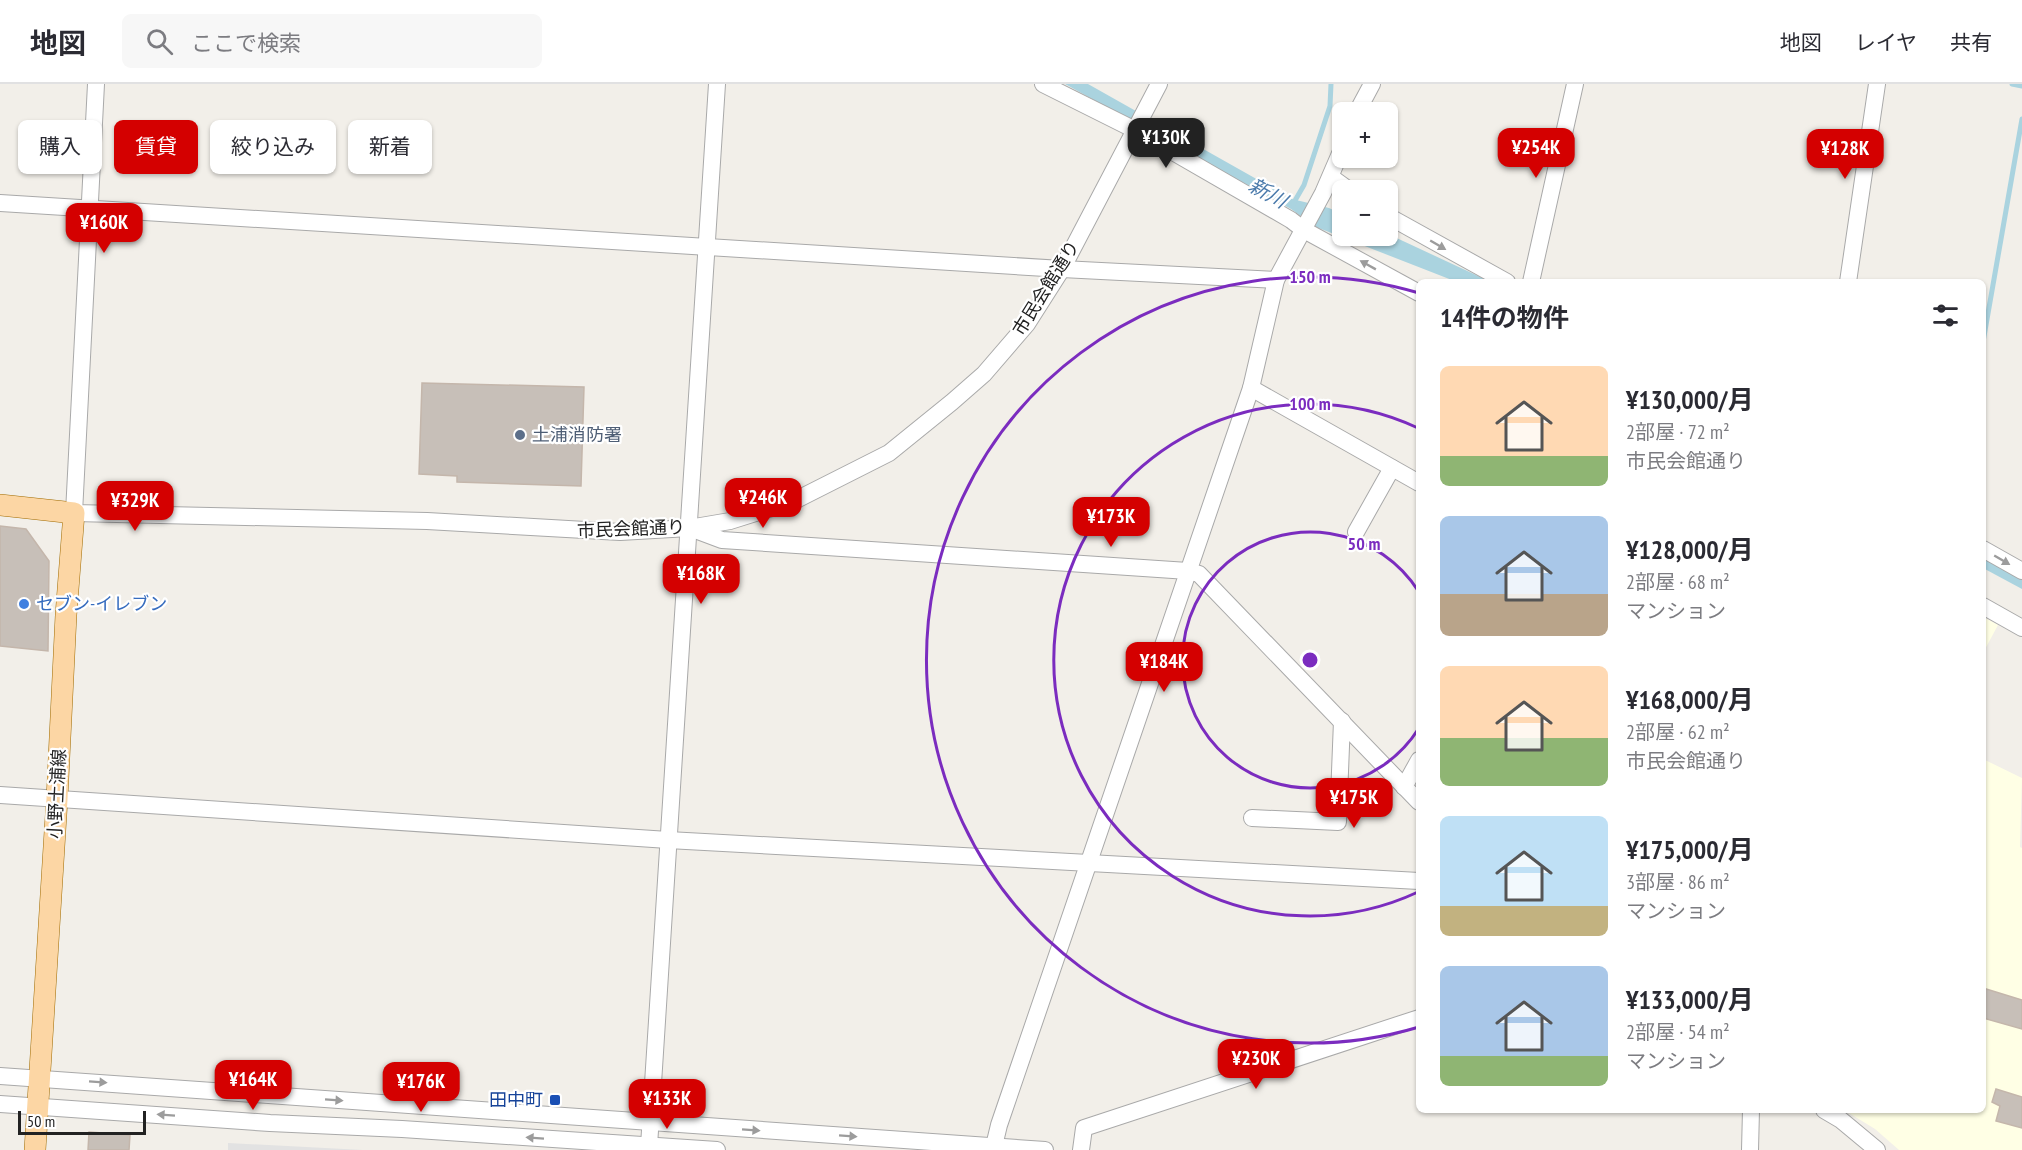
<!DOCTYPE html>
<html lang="ja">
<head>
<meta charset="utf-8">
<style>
	:root { --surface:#fff; --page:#f7f7f7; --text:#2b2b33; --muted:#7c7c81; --line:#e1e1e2; --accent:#d40000 }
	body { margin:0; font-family:"PT Sans Narrow","Noto Sans JP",sans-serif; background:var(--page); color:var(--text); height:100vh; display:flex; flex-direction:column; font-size:22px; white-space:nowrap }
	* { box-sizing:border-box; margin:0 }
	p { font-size:20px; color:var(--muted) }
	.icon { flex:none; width:33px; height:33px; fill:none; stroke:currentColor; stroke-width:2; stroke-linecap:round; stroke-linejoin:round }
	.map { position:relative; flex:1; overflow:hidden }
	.sheet { position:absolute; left:1416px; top:195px; width:570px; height:834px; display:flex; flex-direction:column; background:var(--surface); border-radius:9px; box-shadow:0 2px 4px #0004 }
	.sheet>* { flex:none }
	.guide { position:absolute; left:18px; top:36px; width:570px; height:54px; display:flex; gap:12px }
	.buttons { position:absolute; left:1332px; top:18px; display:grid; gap:12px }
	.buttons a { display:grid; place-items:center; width:66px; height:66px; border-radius:9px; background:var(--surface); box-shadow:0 2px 4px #0004; font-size:30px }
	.scale { position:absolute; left:18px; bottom:15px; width:128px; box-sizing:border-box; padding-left:6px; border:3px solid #222; border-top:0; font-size:16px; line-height:21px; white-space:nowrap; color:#222; -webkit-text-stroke:4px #fff; paint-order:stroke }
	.price { position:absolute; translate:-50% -51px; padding:0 14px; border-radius:12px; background:var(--accent); color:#fff; font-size:20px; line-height:39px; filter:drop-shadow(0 2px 3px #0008) }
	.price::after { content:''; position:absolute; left:50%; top:36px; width:18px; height:14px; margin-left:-9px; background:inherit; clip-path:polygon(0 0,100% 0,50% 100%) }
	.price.selected { background:#222; color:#fff }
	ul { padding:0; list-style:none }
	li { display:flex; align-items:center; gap:18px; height:150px; padding:0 24px }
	li span { display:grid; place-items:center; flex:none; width:168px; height:120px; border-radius:9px; color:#555 }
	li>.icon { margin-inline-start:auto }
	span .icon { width:72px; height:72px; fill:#fffc; stroke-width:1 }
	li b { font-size:26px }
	h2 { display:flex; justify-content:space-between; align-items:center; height:72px; padding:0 24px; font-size:26px }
	.tag { padding:0 21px; border-radius:9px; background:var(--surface); box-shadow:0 2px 4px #0004; font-size:21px; line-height:54px }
	.tag.selected { background:var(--accent); color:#fff }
	header { display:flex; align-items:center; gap:36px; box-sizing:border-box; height:84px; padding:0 30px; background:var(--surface); border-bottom:2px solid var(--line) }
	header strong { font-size:28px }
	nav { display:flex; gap:33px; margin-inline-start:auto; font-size:21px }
	.search { width:420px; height:54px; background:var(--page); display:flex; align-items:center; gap:15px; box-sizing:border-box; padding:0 21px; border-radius:9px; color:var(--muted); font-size:22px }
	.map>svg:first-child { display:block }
	.education { fill:#ffffe5 }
	.parking { fill:#e2e2e2 }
	.water { fill:#aad3df }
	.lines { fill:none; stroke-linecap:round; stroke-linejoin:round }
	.stream { stroke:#aad3df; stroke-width:5 }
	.building { fill:#c7bfb8; stroke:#c4b6ab; stroke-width:1.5 }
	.minor-casing { stroke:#a9a9a9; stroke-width:18 }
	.major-casing { stroke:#a06b00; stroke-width:22 }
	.minor { stroke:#fff; stroke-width:16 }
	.major { stroke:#fcd6a4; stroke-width:21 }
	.oneway { fill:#9c9c9c }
	.ring { fill:none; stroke:#7b2cbf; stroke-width:3 }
	.service-dot { fill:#5c6f8a; stroke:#fff; stroke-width:2 }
	.shop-dot { fill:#3f7fe0; stroke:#fff; stroke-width:2 }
	.transit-dot { fill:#1a4fb4; stroke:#fff; stroke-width:2 }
	.labels { text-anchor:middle; stroke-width:4.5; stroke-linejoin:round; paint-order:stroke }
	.street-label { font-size:18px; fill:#222; stroke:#fff }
	.service-label { font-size:18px; fill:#4e5e75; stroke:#fff; text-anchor:start }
	.shop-label { font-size:18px; fill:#366cbe; stroke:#fff; text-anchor:start }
	.transit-label { font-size:18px; fill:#164399; stroke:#fff; text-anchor:end }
	.water-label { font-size:20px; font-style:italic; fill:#4a7aab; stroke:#fff }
	.centre { fill:#7b2cbf; stroke:#fff; stroke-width:3 }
	.ring-label { font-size:18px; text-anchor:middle; font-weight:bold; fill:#7b2cbf; stroke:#fff; stroke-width:4.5; stroke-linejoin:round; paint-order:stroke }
</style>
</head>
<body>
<header>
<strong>地図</strong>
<div class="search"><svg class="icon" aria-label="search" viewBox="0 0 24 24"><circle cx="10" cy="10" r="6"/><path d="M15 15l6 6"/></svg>ここで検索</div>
<nav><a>地図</a><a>レイヤ</a><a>共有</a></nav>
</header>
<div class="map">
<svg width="2022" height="1066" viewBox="0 0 2022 1066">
	<rect width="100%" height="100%" fill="#f2efe9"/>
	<!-- education -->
	<g class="education">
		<polygon points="1983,533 1998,541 1983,569"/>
		<polygon points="1983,675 2022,694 2020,763 2022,764 2022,1066 1899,1066 1875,1045 1844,1026 1983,1026"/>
	</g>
	<!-- parking -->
	<polygon class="parking" points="228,1059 363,1066 228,1066"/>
	<!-- water -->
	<g class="water">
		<polygon points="1065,0 1088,0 1292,115 1329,124 1342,130 1342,152 1388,150 1491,198 1457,198 1316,143 1291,125"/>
		<polygon points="1983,468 2022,490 2022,505 1983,484"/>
	</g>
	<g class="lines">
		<!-- stream -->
		<g class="stream">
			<polyline points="2012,0 2022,2"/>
			<polyline points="1293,120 1304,101 1330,22 1331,0"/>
			<polyline points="1983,258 2022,35"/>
		</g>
	</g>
	<!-- building -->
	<g class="building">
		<polygon points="422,299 584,303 581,402 457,398 457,392 419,390"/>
		<polygon points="0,442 26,445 49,477 48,567 0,562"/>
		<polygon points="1983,904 2022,916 2022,945 1983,934"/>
		<polygon points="1996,1005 2022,1013 2022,1044 1996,1037 2000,1022 1992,1018"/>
		<polygon points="89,1048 130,1051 129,1066 88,1066"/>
	</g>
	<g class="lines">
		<!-- minor casing -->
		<g class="minor-casing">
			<g id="minor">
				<polyline points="96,0 74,429 427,437 620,448 689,444 730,437 794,417 889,369 952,318 984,290 1027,240 1062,185 1159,0"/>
				<polyline points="1043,0 1135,46 1291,136 1304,146 1419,209"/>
				<polyline points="1357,28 1372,0"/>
				<polyline points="1331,93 1349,106"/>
				<polyline points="0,119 1062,185 1276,196"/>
				<polyline points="1388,132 1507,198"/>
				<polyline points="1531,198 1575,0"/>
				<polyline points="1848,198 1877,0"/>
				<polyline points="1251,304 1419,399"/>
				<polyline points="690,444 722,456 1188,487 1199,490 1419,718"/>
				<polyline points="1356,448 1392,384"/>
				<polyline points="1983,465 2022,487"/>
				<polyline points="1983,522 2022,544"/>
				<polyline points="1404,703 1419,676"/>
				<polyline points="0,711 668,756 1419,797"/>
				<polyline points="1252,734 1338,738 1342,637"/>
				<polyline points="0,992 1045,1066"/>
				<polyline points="0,1020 270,1039 402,1045 717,1066"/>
				<polyline points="1824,1026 1841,1036 1877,1066"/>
				<polyline points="649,1062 717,0"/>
				<polyline points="995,1066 994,1062 999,1041 1251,304 1276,196 1323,109 1342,65"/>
				<polyline points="1081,1066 1084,1044 1419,934"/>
				<polyline points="1750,1066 1751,1026"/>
			</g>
		</g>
		<!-- major casing -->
		<g class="major-casing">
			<polyline id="major" points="0,421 74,429 66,531 57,715 35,1066"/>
		</g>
		<!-- minor -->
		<use href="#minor" class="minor"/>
		<!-- major -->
		<use href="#major" class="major"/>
	</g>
	<!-- one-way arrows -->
	<defs><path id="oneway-solid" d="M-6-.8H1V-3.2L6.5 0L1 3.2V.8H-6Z" transform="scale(1.5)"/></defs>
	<g class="oneway">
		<use href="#oneway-solid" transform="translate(1438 161) rotate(30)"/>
		<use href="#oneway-solid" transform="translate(1368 181) rotate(-151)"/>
		<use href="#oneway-solid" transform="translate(2002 476) rotate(30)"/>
		<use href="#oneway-solid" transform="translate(98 998) rotate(4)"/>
		<use href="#oneway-solid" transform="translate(334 1016) rotate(4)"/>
		<use href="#oneway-solid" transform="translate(166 1031) rotate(-176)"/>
		<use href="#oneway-solid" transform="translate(751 1046) rotate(4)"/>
		<use href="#oneway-solid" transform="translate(848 1052) rotate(4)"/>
		<use href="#oneway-solid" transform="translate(535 1054) rotate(-176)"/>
	</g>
	<!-- distance rings -->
	<g class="ring">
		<path d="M1419 644A128 128 0 1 1 1419 508"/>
		<path d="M1418 808A256 256 0 1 1 1418 344"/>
		<path d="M1419 943A383 383 0 1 1 1419 209"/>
	</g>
	<!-- markers -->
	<circle class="service-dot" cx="520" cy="351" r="6"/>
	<circle class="shop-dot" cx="24" cy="520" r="6"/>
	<rect class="transit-dot" x="549" y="1010" width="12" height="12" rx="3"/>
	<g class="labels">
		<!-- street labels -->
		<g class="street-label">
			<text transform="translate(1046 204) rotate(-58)" y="6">市民会館通り</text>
			<text transform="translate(631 445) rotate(-2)" y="6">市民会館通り</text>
			<text transform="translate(57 710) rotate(-87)" y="6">小野土浦線</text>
		</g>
		<!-- service labels -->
		<g class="service-label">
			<text x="532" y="357">土浦消防署</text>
		</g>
		<!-- shop labels -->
		<g class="shop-label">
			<text x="36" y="526">セブン-イレブン</text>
		</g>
		<!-- transit labels -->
		<g class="transit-label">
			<text x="543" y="1022">田中町</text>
		</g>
		<!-- water labels -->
		<g class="water-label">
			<text transform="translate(1268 109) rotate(29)" y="7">新川</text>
		</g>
	</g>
	<circle cx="1310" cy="576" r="9" class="centre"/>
	<g class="ring-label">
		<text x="1310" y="199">150 m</text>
		<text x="1310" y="326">100 m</text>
		<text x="1364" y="466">50 m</text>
	</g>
</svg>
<div class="buttons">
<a>+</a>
<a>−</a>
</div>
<div class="scale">50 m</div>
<b class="price selected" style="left:1166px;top:85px">¥130K</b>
<b class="price" style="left:1536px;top:95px">¥254K</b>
<b class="price" style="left:1845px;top:96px">¥128K</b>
<b class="price" style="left:104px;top:170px">¥160K</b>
<b class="price" style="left:763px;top:445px">¥246K</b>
<b class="price" style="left:135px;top:448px">¥329K</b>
<b class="price" style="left:1111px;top:464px">¥173K</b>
<b class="price" style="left:701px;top:521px">¥168K</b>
<b class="price" style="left:1164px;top:609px">¥184K</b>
<b class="price" style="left:1354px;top:745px">¥175K</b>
<b class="price" style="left:1256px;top:1006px">¥230K</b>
<b class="price" style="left:253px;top:1027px">¥164K</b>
<b class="price" style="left:421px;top:1029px">¥176K</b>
<b class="price" style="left:667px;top:1046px">¥133K</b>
<div class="guide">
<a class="tag">購入</a>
<a class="tag selected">賃貸</a>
<a class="tag">絞り込み</a>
<a class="tag">新着</a>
</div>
<section class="sheet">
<h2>14件の物件<svg class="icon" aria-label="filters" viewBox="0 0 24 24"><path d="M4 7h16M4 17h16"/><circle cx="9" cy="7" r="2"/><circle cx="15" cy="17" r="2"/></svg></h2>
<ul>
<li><span style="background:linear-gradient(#ffd9b3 75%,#8fb573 0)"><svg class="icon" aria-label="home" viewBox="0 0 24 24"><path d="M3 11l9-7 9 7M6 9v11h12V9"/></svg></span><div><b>¥130,000/月</b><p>2部屋 · 72 m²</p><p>市民会館通り</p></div></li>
<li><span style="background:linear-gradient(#a9c7e8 65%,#b9a48a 0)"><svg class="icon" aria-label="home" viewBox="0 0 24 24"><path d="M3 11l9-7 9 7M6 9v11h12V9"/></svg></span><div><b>¥128,000/月</b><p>2部屋 · 68 m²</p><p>マンション</p></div></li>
<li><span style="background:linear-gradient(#ffd9b3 60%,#8fb573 0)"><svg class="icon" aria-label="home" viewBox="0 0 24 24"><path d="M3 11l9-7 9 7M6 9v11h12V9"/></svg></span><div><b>¥168,000/月</b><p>2部屋 · 62 m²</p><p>市民会館通り</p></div></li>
<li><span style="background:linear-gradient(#bfe0f5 75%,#c2b280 0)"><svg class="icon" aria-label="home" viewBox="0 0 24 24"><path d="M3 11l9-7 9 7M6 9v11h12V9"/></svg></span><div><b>¥175,000/月</b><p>3部屋 · 86 m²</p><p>マンション</p></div></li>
<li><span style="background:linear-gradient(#a9c7e8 75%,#8fb573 0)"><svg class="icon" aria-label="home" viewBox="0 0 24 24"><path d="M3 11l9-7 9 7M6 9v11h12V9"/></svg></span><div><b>¥133,000/月</b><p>2部屋 · 54 m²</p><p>マンション</p></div></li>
</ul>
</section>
</div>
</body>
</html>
